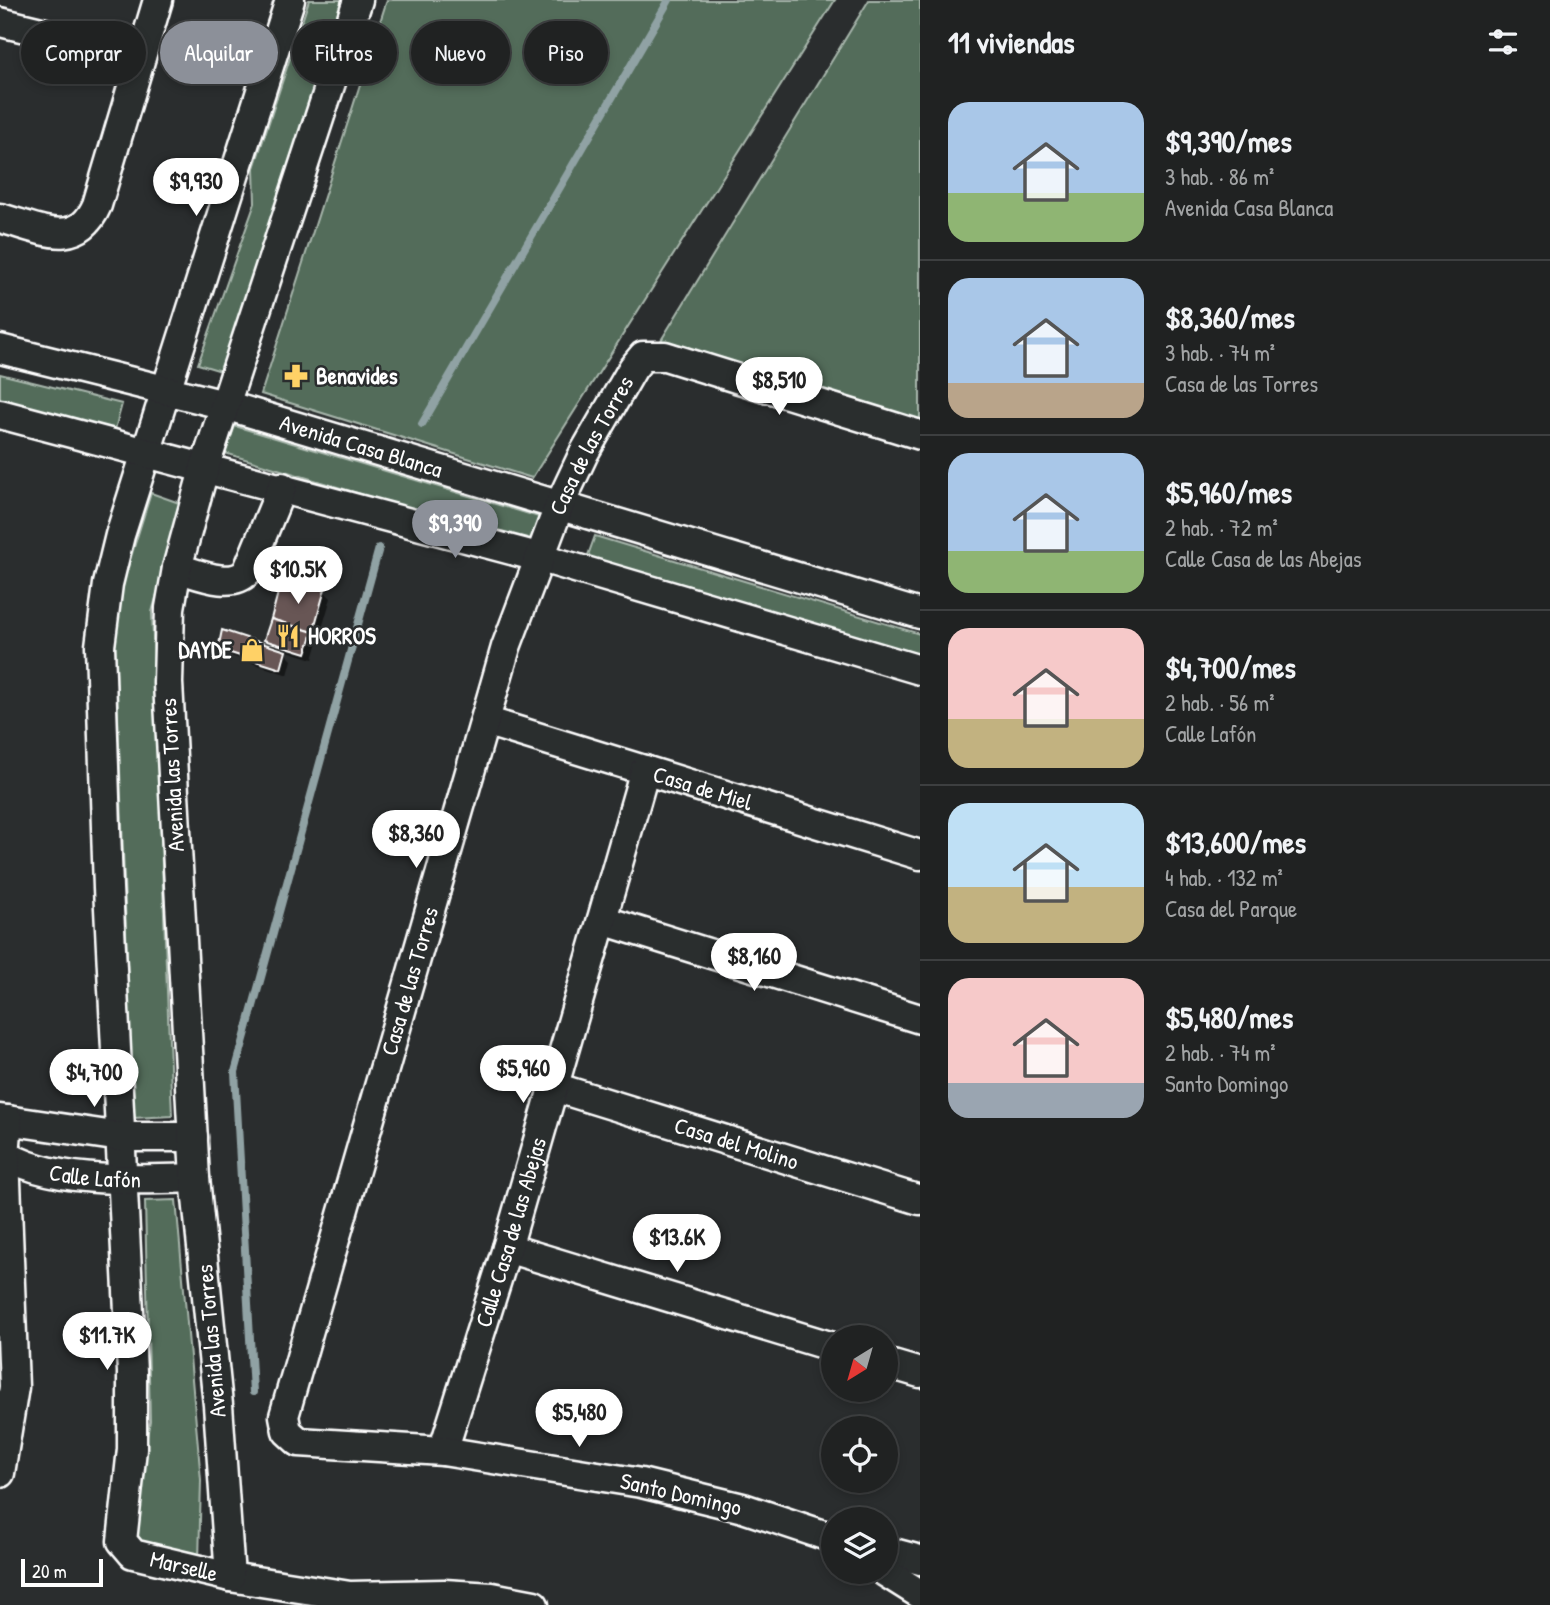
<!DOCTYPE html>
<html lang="es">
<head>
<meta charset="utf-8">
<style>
	:root { --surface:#202222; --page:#282a2a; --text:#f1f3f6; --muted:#a2a4a5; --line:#3d3f40; --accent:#8c9099 }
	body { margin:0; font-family:"Patrick Hand",sans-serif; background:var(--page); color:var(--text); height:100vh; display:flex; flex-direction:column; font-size:26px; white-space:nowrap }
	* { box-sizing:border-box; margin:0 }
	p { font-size:23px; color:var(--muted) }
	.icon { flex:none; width:38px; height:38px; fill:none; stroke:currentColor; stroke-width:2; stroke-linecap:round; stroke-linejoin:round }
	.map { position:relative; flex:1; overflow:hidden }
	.panel { display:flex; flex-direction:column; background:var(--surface); width:630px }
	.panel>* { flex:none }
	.banner { position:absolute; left:21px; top:21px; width:665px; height:63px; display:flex; gap:14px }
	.needle { width:46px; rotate:217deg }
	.buttons { position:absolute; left:821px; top:1325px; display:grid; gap:14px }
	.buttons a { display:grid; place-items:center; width:77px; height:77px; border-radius:50%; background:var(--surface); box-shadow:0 4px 10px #0003,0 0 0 2px var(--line); font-size:35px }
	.scale { position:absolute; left:21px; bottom:18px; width:82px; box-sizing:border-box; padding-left:7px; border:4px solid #fff; border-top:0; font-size:19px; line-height:24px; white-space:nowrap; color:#fff; -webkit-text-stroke:5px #2a2d2e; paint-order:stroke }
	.price { position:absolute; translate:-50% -60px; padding:0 16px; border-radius:24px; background:#fff; color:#222; font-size:23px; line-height:46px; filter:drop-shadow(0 2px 4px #0008) }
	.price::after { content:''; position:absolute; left:50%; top:42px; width:21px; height:16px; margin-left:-10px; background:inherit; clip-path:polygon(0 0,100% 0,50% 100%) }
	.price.selected { background:var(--accent); color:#fff }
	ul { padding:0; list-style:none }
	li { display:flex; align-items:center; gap:21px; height:175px; padding:0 28px }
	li+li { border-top:2px solid var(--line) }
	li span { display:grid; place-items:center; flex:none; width:196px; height:140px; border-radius:21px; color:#555 }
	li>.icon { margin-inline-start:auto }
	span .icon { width:84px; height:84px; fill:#fffc; stroke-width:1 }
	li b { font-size:30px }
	h2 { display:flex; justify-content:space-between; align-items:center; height:84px; padding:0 28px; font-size:30px }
	.tag { padding:0 24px; border-radius:32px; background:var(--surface); box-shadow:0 4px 10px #0003,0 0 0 2px var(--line); font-size:24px; line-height:63px }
	.tag.selected { background:var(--accent); color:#fff }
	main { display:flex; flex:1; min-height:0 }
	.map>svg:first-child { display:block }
	.green { fill:#526c5a; stroke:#a8b6ac; stroke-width:2 }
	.shadow { fill:#0007 }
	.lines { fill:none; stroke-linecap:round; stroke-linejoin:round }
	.stream { stroke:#90a2a4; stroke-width:8 }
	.building { fill:#685654; stroke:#fff; stroke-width:2 }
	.minor-casing { stroke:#fff; stroke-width:33 }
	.minor { stroke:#2a2d2e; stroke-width:28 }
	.labels { text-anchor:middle; stroke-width:5; stroke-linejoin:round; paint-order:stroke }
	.poi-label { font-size:23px; font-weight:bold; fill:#fff; stroke:#2a2d2e; text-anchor:start }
	.street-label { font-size:23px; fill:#fff; stroke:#2a2d2e }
</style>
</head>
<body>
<main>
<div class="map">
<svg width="920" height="1605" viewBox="0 0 920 1605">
	<rect width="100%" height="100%" fill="#2a2d2e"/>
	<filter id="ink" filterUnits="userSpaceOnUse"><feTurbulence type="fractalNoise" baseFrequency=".0143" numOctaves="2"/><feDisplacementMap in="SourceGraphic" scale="14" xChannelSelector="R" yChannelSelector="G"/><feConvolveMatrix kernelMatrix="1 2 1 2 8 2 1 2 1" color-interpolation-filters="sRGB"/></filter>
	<g filter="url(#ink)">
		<!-- green -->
		<g class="green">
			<polygon points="309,0 346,0 228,373 198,364 255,203 254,168"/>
			<polygon points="387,0 835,0 532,478 261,394"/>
			<polygon points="869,0 920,0 920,423 660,342"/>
			<polygon points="0,374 122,404 114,433 0,403"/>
			<polygon points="235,426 539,517 529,545 225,453"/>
			<polygon points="151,493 182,504 152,612 172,1116 133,1118 114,611"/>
			<polygon points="595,536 920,634 920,660 587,558"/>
			<polygon points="176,1200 201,1480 199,1562 128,1538 150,1421 145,1201"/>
		</g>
		<!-- shadow -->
		<polygon class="shadow" points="324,591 331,598 313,659 281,649 292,660 288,675 228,655 220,648 277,650 266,639"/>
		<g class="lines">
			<!-- stream -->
			<g class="stream">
				<polyline points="422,424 669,0"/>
				<polyline points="253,1392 235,1072 379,548"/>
			</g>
		</g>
		<!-- building -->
		<g class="building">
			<polygon points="280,585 325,589 313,632 271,619"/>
			<polygon points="271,619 313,632 306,653 264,640"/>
			<polygon points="222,630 286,651 281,669 218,649"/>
		</g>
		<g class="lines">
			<!-- minor casing -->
			<g class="minor-casing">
				<g id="minor">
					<path id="s1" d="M290,0L120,535L108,584L100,646L108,888L132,1372V1449L122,1541L133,1554L230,1577L350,1596L444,1594L492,1597L534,1605"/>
					<polyline points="0,22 141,56"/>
					<path d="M0,218C39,228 77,251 97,205L158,0"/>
					<path id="s2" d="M0,349L225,405L920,614"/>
					<polyline points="0,414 538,557 920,670"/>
					<path d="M177,568C198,574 231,589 247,572L282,487"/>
					<path id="s3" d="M485,721L920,855"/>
					<polyline points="602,920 920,1019"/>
					<path id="s4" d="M554,1087L920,1200"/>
					<polyline points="0,1119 121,1137 193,1137"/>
					<path id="s5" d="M0,1151C47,1185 140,1180 195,1178"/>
					<polyline points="507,1248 833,1347"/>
					<polyline points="886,1363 920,1373"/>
					<path id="s6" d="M443,1451L507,1248L645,770"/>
					<polyline points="0,1473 14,1387 5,1155 8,1120"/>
					<path id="s7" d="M833,1538L743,1508L641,1483L443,1451L299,1442L287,1431L284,1416L506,647L560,504L584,453L633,368L643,356H665L920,435"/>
					<polyline points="886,1551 920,1560"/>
					<polyline points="885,1572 920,1594"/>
					<polyline points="230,1577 218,1405 195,1178 168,683 170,608 177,568 205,466 358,0"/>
				</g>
			</g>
			<!-- minor -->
			<use href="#minor" class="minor"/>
		</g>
	</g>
	<!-- icons -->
	<defs>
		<g id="pharmacy-bare" transform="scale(1.89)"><path d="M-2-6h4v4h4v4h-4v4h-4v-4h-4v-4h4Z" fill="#ffd166" stroke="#2a2d2e" stroke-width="2.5" paint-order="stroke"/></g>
		<g id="restaurant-bare" transform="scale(1.89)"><path d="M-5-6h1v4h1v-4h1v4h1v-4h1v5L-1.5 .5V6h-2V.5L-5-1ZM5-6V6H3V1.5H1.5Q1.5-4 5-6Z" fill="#ffd166" stroke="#2a2d2e" stroke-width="2.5" paint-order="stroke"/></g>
		<g id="shop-bare" transform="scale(1.89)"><path d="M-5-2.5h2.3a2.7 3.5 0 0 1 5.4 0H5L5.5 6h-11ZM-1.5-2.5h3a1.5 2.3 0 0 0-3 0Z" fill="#ffd166" stroke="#2a2d2e" stroke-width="2.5" paint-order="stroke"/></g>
	</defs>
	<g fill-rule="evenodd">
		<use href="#pharmacy-bare" x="296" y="376"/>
		<use href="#restaurant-bare" x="288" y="636"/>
		<use href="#shop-bare" x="252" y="650"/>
	</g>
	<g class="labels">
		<!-- poi labels -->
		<g class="poi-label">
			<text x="316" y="384">Benavides</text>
			<text x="308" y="644">HORROS</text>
			<text x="232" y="658" text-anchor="end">DAYDE</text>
		</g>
		<!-- street labels -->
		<g class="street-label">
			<text dy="8" stroke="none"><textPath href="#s2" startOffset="374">Avenida Casa Blanca</textPath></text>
			<text dy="8" stroke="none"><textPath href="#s7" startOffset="1596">Casa de las Torres</textPath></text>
			<text transform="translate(172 775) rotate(-93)" y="8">Avenida las Torres</text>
			<text dy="8" stroke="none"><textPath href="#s3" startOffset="228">Casa de Miel</textPath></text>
			<text dy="8" stroke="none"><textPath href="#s7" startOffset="1029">Casa de las Torres</textPath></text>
			<text dy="8" stroke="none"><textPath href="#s4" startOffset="191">Casa del Molino</textPath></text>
			<text dy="8" stroke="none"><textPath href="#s5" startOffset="100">Calle Lafón</textPath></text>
			<text dy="8" stroke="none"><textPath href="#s6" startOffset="229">Calle Casa de las Abejas</textPath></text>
			<text transform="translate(211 1341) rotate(-95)" y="8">Avenida las Torres</text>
			<text transform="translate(681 1494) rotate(13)" y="8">Santo Domingo</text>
			<text dy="8" stroke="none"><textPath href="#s1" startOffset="1640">Marselle</textPath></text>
		</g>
	</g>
</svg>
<div class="buttons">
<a><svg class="needle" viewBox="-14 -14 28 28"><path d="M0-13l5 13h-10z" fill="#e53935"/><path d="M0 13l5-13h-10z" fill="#a2a4a5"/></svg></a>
<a><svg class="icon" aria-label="locate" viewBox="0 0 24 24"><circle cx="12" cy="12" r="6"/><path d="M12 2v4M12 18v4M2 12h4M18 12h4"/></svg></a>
<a><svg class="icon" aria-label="layers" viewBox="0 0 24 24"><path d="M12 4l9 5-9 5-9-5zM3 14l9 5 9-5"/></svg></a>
</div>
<div class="scale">20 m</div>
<b class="price" style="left:196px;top:218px">$9,930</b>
<b class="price" style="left:779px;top:417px">$8,510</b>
<b class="price selected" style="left:455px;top:560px">$9,390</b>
<b class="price" style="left:298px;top:606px">$10.5K</b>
<b class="price" style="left:416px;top:870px">$8,360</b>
<b class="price" style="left:754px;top:993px">$8,160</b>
<b class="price" style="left:523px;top:1105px">$5,960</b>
<b class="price" style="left:94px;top:1109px">$4,700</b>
<b class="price" style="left:677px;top:1274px">$13.6K</b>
<b class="price" style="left:107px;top:1372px">$11.7K</b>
<b class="price" style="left:579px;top:1449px">$5,480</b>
<div class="banner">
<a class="tag">Comprar</a>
<a class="tag selected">Alquilar</a>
<a class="tag">Filtros</a>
<a class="tag">Nuevo</a>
<a class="tag">Piso</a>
</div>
</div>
<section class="panel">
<h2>11 viviendas<svg class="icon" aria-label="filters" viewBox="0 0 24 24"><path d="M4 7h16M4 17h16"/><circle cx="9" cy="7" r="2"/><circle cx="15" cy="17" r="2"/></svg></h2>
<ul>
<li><span style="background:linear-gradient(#a9c7e8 65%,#8fb573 0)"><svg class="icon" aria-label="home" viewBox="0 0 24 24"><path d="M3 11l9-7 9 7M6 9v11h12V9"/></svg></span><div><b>$9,390/mes</b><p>3 hab. · 86 m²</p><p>Avenida Casa Blanca</p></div></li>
<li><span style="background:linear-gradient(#a9c7e8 75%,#b9a48a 0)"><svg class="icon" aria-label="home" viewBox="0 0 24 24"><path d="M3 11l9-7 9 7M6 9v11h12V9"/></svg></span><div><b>$8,360/mes</b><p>3 hab. · 74 m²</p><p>Casa de las Torres</p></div></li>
<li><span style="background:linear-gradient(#a9c7e8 70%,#8fb573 0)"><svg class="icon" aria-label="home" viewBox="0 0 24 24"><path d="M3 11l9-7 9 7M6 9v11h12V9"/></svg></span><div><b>$5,960/mes</b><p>2 hab. · 72 m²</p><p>Calle Casa de las Abejas</p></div></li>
<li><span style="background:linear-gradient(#f6c9c9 65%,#c2b280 0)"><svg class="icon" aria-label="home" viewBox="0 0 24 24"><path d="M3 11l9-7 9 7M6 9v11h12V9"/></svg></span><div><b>$4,700/mes</b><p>2 hab. · 56 m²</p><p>Calle Lafón</p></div></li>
<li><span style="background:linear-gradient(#bfe0f5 60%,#c2b280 0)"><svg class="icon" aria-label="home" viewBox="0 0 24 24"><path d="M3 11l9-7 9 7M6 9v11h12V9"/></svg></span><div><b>$13,600/mes</b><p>4 hab. · 132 m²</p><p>Casa del Parque</p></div></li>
<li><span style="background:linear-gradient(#f6c9c9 75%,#9aa5b1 0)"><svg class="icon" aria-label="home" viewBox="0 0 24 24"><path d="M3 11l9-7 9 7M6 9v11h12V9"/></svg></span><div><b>$5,480/mes</b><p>2 hab. · 74 m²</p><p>Santo Domingo</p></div></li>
</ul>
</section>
</main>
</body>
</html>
